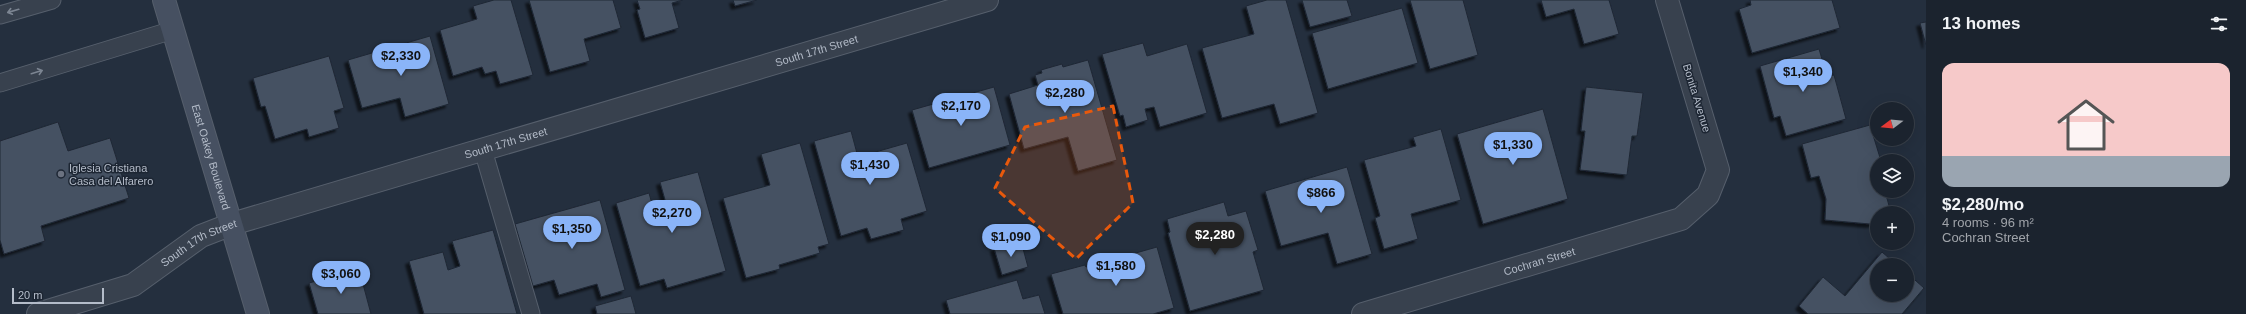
<!DOCTYPE html>
<html lang="en">
<head>
<meta charset="utf-8">
<style>
	:root { --surface:#1b232e; --page:#282f3a; --text:#f1f3f6; --muted:#a0a4aa; --line:#39404a; --accent:#8ab4f8 }
	body { margin:0; font-family:Helvetica,sans-serif; background:var(--page); color:var(--text); height:100vh; display:flex; flex-direction:column; font-size:15px; white-space:nowrap }
	* { box-sizing:border-box; margin:0 }
	p { font-size:13px; color:var(--muted) }
	.icon { flex:none; width:22px; height:22px; fill:none; stroke:currentColor; stroke-width:2; stroke-linecap:round; stroke-linejoin:round }
	.map { position:relative; flex:1; overflow:hidden }
	.sheet { display:flex; flex-direction:column; background:var(--surface); width:320px }
	.sheet>* { flex:none }
	.needle { width:26px; rotate:254deg }
	.buttons { position:absolute; left:1870px; top:102px; display:grid; gap:8px }
	.buttons a { display:grid; place-items:center; width:44px; height:44px; border-radius:50%; background:var(--surface); box-shadow:0 4px 16px #0002,0 0 0 1px var(--line); font-size:20px }
	.scale { position:absolute; left:12px; bottom:10px; width:92px; box-sizing:border-box; padding-left:4px; border:2px solid #b4bcc9; border-top:0; font-size:11px; line-height:14px; white-space:nowrap; color:#b4bcc9; -webkit-text-stroke:3px #1d2633; paint-order:stroke }
	.price { position:absolute; translate:-50% -34px; padding:0 9px; border-radius:14px; background:var(--accent); color:#111; font-size:13px; line-height:26px; filter:drop-shadow(0 1px 2px #0008) }
	.price::after { content:''; position:absolute; left:50%; top:24px; width:12px; height:9px; margin-left:-6px; background:inherit; clip-path:polygon(0 0,100% 0,50% 100%) }
	.price.active { background:#222; color:#fff }
	ul { padding:0; list-style:none }
	li { display:grid; align-content:center; gap:8px; height:212px; padding:0 16px }
	li span { display:grid; place-items:center; height:124px; border-radius:12px; color:#555 }
	li>.icon { margin-inline-start:auto }
	span .icon { width:72px; height:72px; fill:#fffc; stroke-width:1 }
	li b { font-size:17px }
	h2 { display:flex; justify-content:space-between; align-items:center; height:48px; padding:0 16px; font-size:17px }
	main { display:flex; flex:1; min-height:0 }
	.map>svg:first-child { display:block }
	.building { fill:#455162; stroke:#1f2835; filter:url(#shadow) }
	.lines { fill:none; stroke-linecap:round; stroke-linejoin:round }
	.lane-casing { stroke:#565f6c; stroke-width:19 }
	.street-casing { stroke:#565f6c; stroke-width:24 }
	.secondary-casing { stroke:#565f6c; stroke-width:24 }
	.lane { stroke:#38414e; stroke-width:17 }
	.street { stroke:#38414e; stroke-width:22 }
	.secondary { stroke:#465061; stroke-width:22 }
	.oneway { stroke:#7c8592 }
	.marked { fill:#e8590c; fill-opacity:0.2; stroke:#e8590c; stroke-width:3; stroke-dasharray:8 5; stroke-linejoin:round }
	.worship-dot { fill:#6b7280; stroke:#1d2633; stroke-width:1.5 }
	.labels { text-anchor:middle; stroke-width:3; stroke-linejoin:round; paint-order:stroke }
	.street-label { font-size:11px; fill:#b4bcc9; stroke:#1d2633 }
	.poi-label { font-size:11px; fill:#b4bcc9; stroke:#1d2633; text-anchor:start }
</style>
</head>
<body>
<main>
<div class="map">
<svg width="1926" height="314" viewBox="0 0 1926 314">
	<defs>
		<filter id="shadow"><feDropShadow dx="-3.5" dy="3.5" stdDeviation="1" flood-color="#0009"/></filter>
	</defs>
	<rect width="100%" height="100%" fill="#242f3e"/>
	<!-- building -->
	<g class="building">
		<polygon points="494,0 511,0 533,75 500,84 496,71 485,74 482,67 453,76 440,30 477,19 473,6"/>
		<polygon points="529,0 613,0 621,28 584,39 590,61 550,72"/>
		<polygon points="637,0 683,0 672,3 679,28 645,38 637,10 640,9"/>
		<polygon points="733,0 757,0 735,6"/>
		<polygon points="1267,0 1286,0 1318,113 1280,124 1274,104 1222,118 1202,48 1254,34 1246,6"/>
		<polygon points="1302,0 1347,0 1352,16 1310,27"/>
		<polygon points="1410,0 1463,0 1478,55 1430,69"/>
		<polygon points="1541,0 1609,0 1619,34 1584,44 1574,9 1546,17"/>
		<polygon points="1750,0 1832,0 1840,28 1752,53 1739,9 1751,5"/>
		<polygon points="1402,8 1418,63 1328,89 1312,33"/>
		<polygon points="1926,22 1926,45 1920,23"/>
		<polygon points="430,36 449,104 405,117 400,98 362,108 348,60"/>
		<polygon points="1143,43 1147,56 1187,44 1207,113 1160,127 1154,107 1145,109 1148,120 1126,127 1123,115 1120,116 1102,54"/>
		<polygon points="1819,49 1827,76 1834,75 1846,119 1786,136 1780,116 1774,118 1760,66"/>
		<polygon points="329,56 344,108 334,111 339,128 309,137 307,129 275,139 265,106 261,107 253,78"/>
		<polygon points="1088,60 1117,160 1078,171 1068,137 1024,149 1009,94 1038,85 1035,75 1042,73 1041,70 1062,64 1063,67"/>
		<polygon points="994,87 1010,145 929,168 912,110"/>
		<polygon points="1586,87 1643,93 1637,136 1632,136 1627,175 1580,170 1585,131 1581,131"/>
		<polygon points="1543,109 1568,199 1483,224 1457,134"/>
		<polygon points="58,122 68,151 110,138 129,198 41,226 45,241 4,254 0,240 0,141"/>
		<polygon points="1870,125 1881,161 1877,161 1877,191 1885,191 1891,213 1877,213 1877,222 1870,224 1825,220 1826,199 1819,176 1811,178 1802,144"/>
		<polygon points="1441,129 1461,200 1411,214 1418,239 1384,249 1375,218 1380,216 1364,160 1416,146 1413,137"/>
		<polygon points="851,131 858,157 907,143 927,211 901,219 904,230 871,239 867,228 841,236 814,141"/>
		<polygon points="800,143 829,244 818,247 820,253 779,265 780,269 746,278 723,198 770,185 761,154"/>
		<polygon points="1347,167 1372,254 1337,264 1328,233 1281,246 1265,191"/>
		<polygon points="698,172 726,271 667,288 664,279 640,286 616,203 649,193 654,211 667,207 660,182"/>
		<polygon points="600,200 625,290 601,297 597,284 559,295 554,280 533,286 515,224"/>
		<polygon points="1224,202 1228,216 1246,211 1258,250 1253,252 1264,290 1190,311 1168,233 1170,232 1167,219"/>
		<polygon points="493,230 517,314 424,314 409,261 443,252 448,270 460,266 452,241"/>
		<polygon points="1021,241 1028,267 1002,275 994,248"/>
		<polygon points="1157,247 1174,308 1153,314 1063,314 1051,274 1085,265 1086,267"/>
		<polygon points="1882,252 1897,265 1877,265 1877,295 1907,295 1907,273 1924,288 1902,314 1808,314 1799,306 1823,277 1845,296"/>
		<polygon points="359,269 371,314 318,314 309,283"/>
		<polygon points="1017,280 1023,299 1039,295 1045,314 950,314 946,300"/>
		<polygon points="631,296 636,314 597,314 595,306"/>
	</g>
	<g class="lines">
		<!-- lane casing -->
		<g class="lane-casing">
			<g id="lane">
				<polyline points="0,15 52,0"/>
				<polyline points="0,83 173,30"/>
				<polyline points="483,150 531,314"/>
			</g>
		</g>
		<!-- street casing -->
		<g class="street-casing">
			<g id="street">
				<path id="s1" d="M38,314L133,285L201,236L232,224L987,0"/>
				<path id="s2" d="M1363,314L1681,219L1708,195L1718,170L1667,0"/>
			</g>
		</g>
		<!-- secondary casing -->
		<g class="secondary-casing">
			<g id="secondary">
				<path id="s3" d="M164,0L258,314"/>
			</g>
		</g>
		<!-- lane -->
		<use href="#lane" class="lane"/>
		<!-- street -->
		<use href="#street" class="street"/>
		<!-- secondary -->
		<use href="#secondary" class="secondary"/>
	</g>
	<!-- one-way arrows -->
	<defs><path id="oneway-shaft" d="M-6 0H5M1.5-3L5.5 0L1.5 3" fill="none" stroke-width="1.6" stroke-linecap="round" stroke-linejoin="round"/></defs>
	<g class="oneway">
		<use href="#oneway-shaft" transform="translate(13 11) rotate(164)"/>
		<use href="#oneway-shaft" transform="translate(37 72) rotate(-17)"/>
	</g>
	<!-- marked area -->
	<path class="marked" d="M1113,106L1133,203L1076,259L995,188L1025,127Z"/>
	<!-- markers -->
	<circle class="worship-dot" cx="61" cy="174" r="4"/>
	<g class="labels">
		<!-- street labels -->
		<g class="street-label">
			<text dy="4" stroke="none"><textPath href="#s1" startOffset="826">South 17th Street</textPath></text>
			<text transform="translate(1697 98) rotate(73)" y="4">Bonita Avenue</text>
			<text dy="4" stroke="none"><textPath href="#s1" startOffset="502">South 17th Street</textPath></text>
			<text dy="4" stroke="none"><textPath href="#s3" startOffset="164">East Oakey Boulevard</textPath></text>
			<text dy="4" stroke="none"><textPath href="#s1" startOffset="178">South 17th Street</textPath></text>
			<text dy="4" stroke="none"><textPath href="#s2" startOffset="184">Cochran Street</textPath></text>
		</g>
		<!-- poi labels -->
		<g class="poi-label">
			<text x="69" y="172">Iglesia Cristiana<tspan x="69" dy="13">Casa del Alfarero</tspan></text>
		</g>
	</g>
</svg>
<div class="buttons">
<a><svg class="needle" viewBox="-14 -14 28 28"><path d="M0-13l5 13h-10z" fill="#e53935"/><path d="M0 13l5-13h-10z" fill="#a0a4aa"/></svg></a>
<a><svg class="icon" aria-label="layers" viewBox="0 0 24 24"><path d="M12 4l9 5-9 5-9-5zM3 14l9 5 9-5"/></svg></a>
<a>+</a>
<a>−</a>
</div>
<div class="scale">20 m</div>
<b class="price" style="left:401px;top:77px">$2,330</b>
<b class="price" style="left:1803px;top:93px">$1,340</b>
<b class="price" style="left:1065px;top:114px">$2,280</b>
<b class="price" style="left:961px;top:127px">$2,170</b>
<b class="price" style="left:1513px;top:166px">$1,330</b>
<b class="price" style="left:870px;top:186px">$1,430</b>
<b class="price" style="left:1321px;top:214px">$866</b>
<b class="price" style="left:672px;top:234px">$2,270</b>
<b class="price" style="left:572px;top:250px">$1,350</b>
<b class="price active" style="left:1215px;top:256px">$2,280</b>
<b class="price" style="left:1011px;top:258px">$1,090</b>
<b class="price" style="left:1116px;top:287px">$1,580</b>
<b class="price" style="left:341px;top:295px">$3,060</b>
</div>
<section class="sheet">
<h2>13 homes<svg class="icon" aria-label="filters" viewBox="0 0 24 24"><path d="M4 7h16M4 17h16"/><circle cx="9" cy="7" r="2"/><circle cx="15" cy="17" r="2"/></svg></h2>
<ul>
<li><span style="background:linear-gradient(#f6c9c9 75%,#9aa5b1 0)"><svg class="icon" aria-label="home" viewBox="0 0 24 24"><path d="M3 11l9-7 9 7M6 9v11h12V9"/></svg></span><div><b>$2,280/mo</b><p>4 rooms · 96 m²</p><p>Cochran Street</p></div></li>
</ul>
</section>
</main>
</body>
</html>
